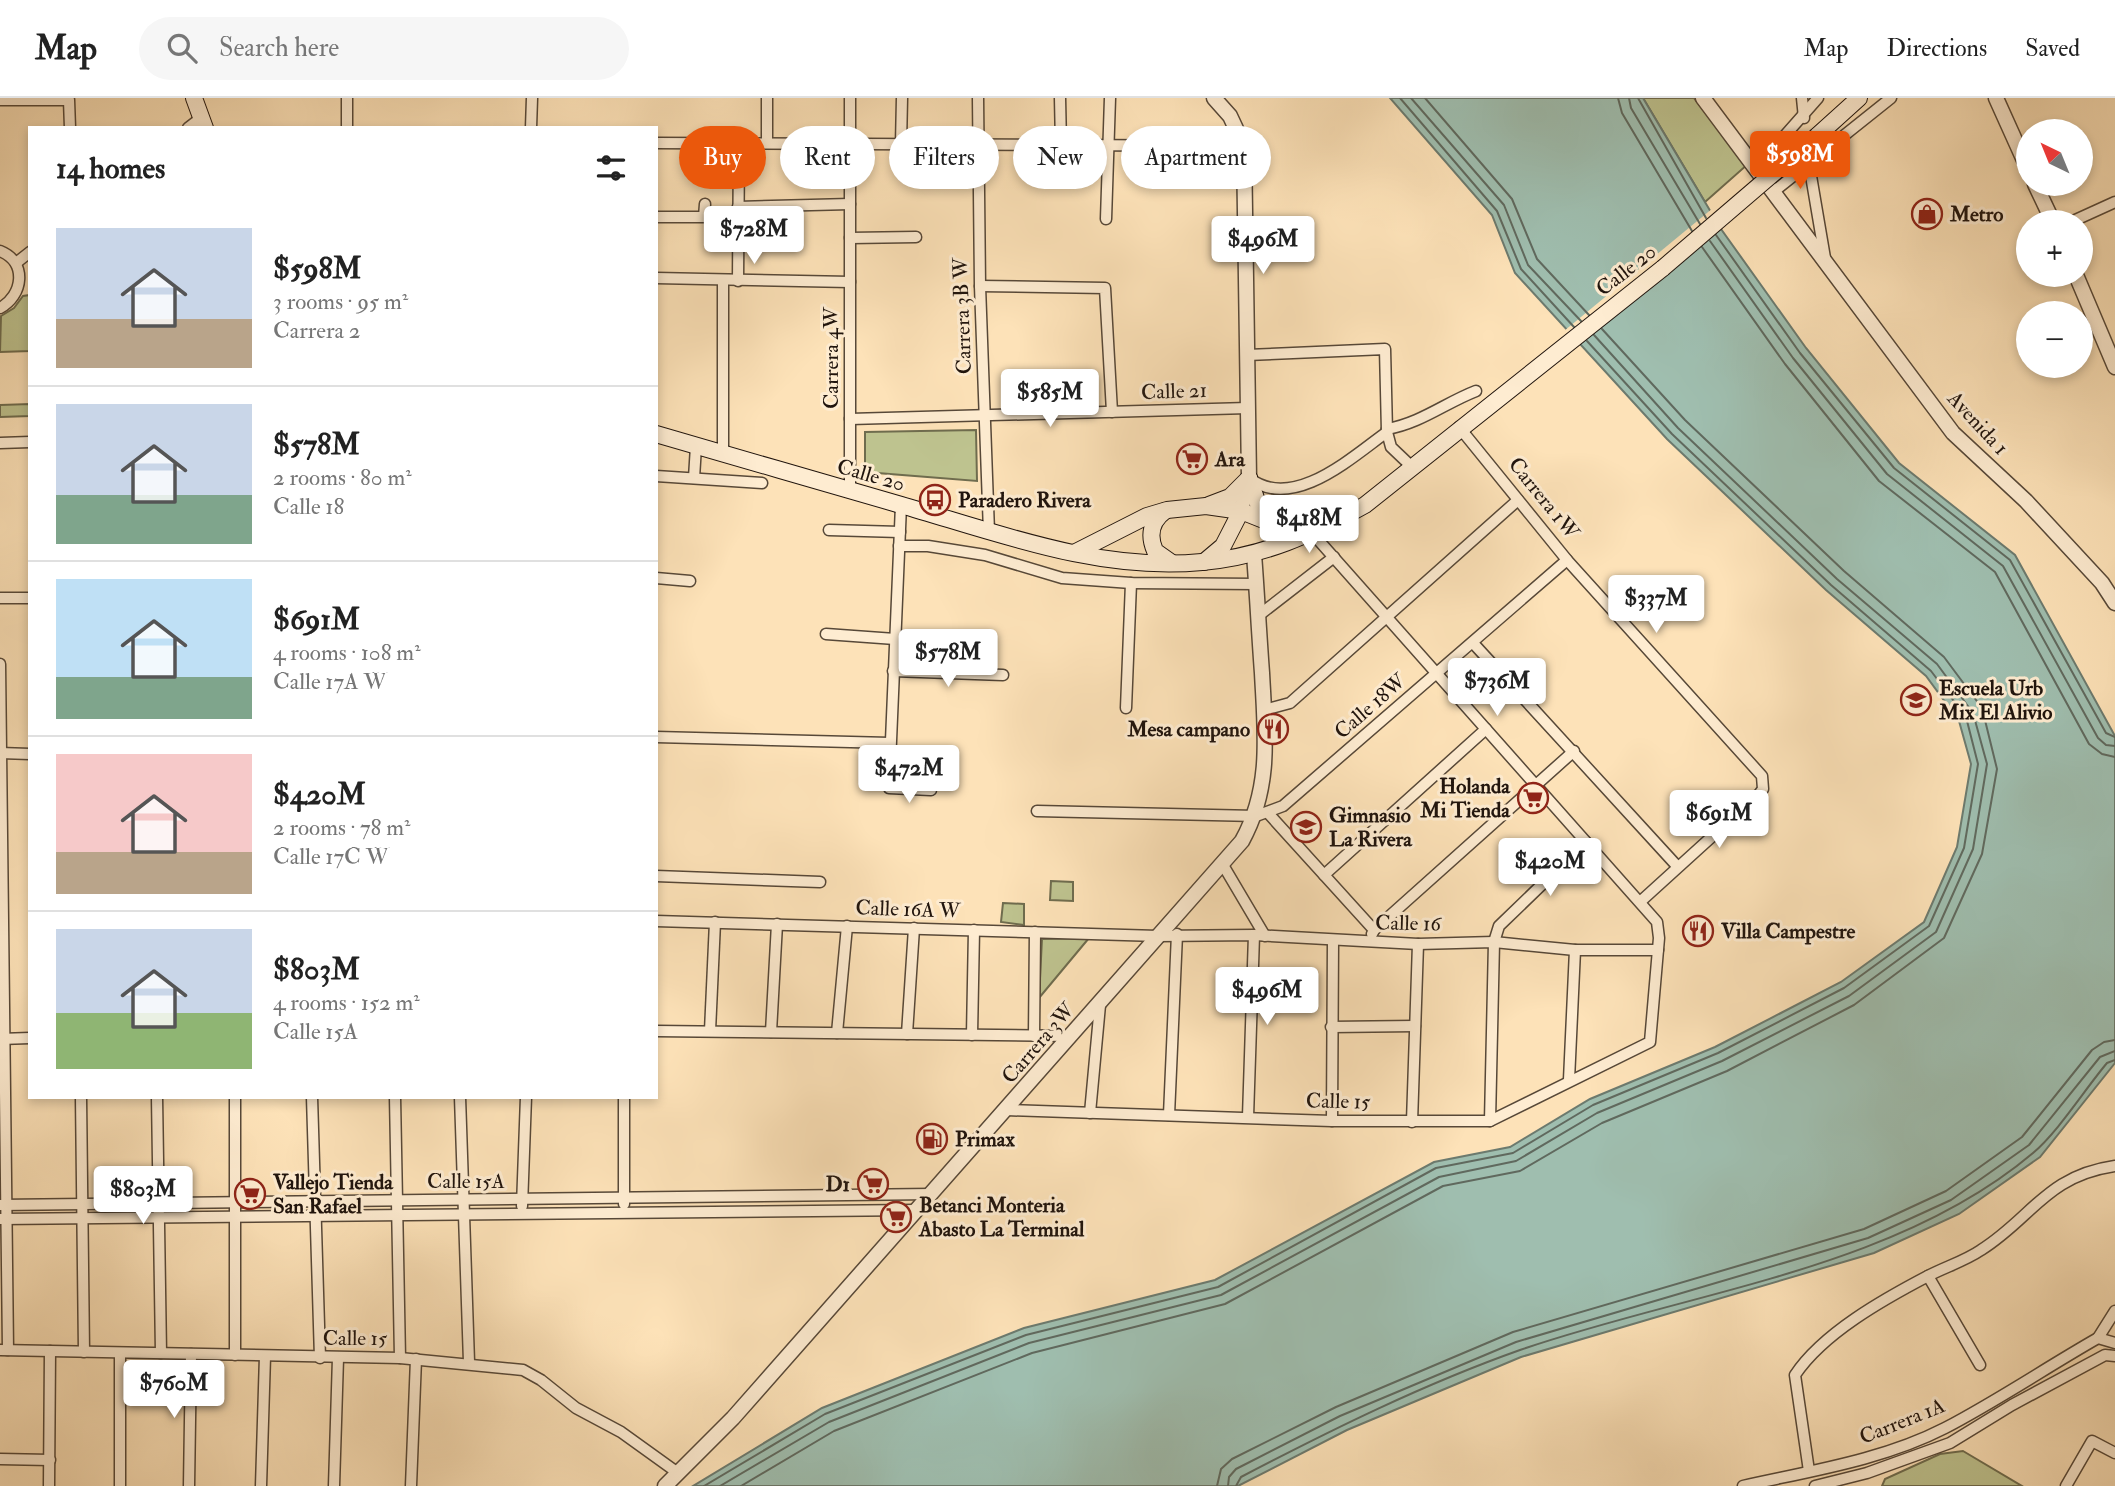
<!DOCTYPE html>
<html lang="en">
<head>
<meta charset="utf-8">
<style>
	:root { --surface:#fff; --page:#f6f6f6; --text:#222; --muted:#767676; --line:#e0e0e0; --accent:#ea580c }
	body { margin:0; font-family:"IM FELL Double Pica",serif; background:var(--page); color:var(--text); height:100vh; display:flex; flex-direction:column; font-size:26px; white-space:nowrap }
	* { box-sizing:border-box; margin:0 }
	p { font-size:23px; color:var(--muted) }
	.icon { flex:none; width:38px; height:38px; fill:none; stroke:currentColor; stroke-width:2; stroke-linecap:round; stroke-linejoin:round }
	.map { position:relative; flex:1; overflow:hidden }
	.sheet { position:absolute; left:28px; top:28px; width:630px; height:973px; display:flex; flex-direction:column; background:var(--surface); border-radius:0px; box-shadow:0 4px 10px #0003 }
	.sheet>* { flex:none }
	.top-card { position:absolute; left:679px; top:28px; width:665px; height:63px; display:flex; gap:14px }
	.needle { width:46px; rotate:317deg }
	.controls { position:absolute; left:2016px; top:21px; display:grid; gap:14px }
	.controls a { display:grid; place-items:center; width:77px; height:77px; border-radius:50%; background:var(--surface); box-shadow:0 4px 10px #0003; font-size:35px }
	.price { position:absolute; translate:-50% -60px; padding:0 16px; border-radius:7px; background:#fff; color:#222; font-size:23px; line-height:46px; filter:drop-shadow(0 2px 4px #0008) }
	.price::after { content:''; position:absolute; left:50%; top:42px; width:21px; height:16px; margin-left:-10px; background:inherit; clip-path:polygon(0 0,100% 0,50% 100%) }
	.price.current { background:var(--accent); color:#fff }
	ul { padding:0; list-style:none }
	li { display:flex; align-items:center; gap:21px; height:175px; padding:0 28px }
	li+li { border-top:2px solid var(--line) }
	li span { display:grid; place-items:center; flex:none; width:196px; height:140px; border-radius:0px; color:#555 }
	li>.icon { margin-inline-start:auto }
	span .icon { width:84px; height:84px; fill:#fffc; stroke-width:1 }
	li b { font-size:30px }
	h2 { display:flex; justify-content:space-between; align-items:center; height:84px; padding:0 28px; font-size:30px }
	.tag { padding:0 24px; border-radius:32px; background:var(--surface); box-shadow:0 4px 10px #0003; font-size:24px; line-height:63px }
	.tag.current { background:var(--accent); color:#fff }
	header { display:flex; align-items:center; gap:42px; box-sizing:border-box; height:98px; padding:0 35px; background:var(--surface); border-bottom:2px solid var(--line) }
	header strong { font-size:33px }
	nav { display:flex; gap:38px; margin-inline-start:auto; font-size:24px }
	.search { width:490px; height:63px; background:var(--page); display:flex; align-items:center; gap:18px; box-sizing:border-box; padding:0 24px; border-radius:38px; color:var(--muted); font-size:26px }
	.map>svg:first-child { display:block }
	.green { fill:#bec38f; stroke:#6f6c4e; stroke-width:2 }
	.water { fill:#9fbeaf; stroke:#6c7a6e; stroke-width:2 }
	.pier { fill:#fde2b8 }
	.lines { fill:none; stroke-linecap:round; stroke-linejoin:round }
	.shore { stroke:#60695e; stroke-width:2 }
	.minor-casing { stroke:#574838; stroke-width:13 }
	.tertiary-casing { stroke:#574838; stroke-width:17 }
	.secondary-casing { stroke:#20140d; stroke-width:18 }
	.minor { stroke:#feecd1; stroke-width:10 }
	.tertiary { stroke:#feecd1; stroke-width:14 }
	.secondary { stroke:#feecd1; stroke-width:16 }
	.secondary-bridge-casing { stroke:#20140d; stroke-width:18; stroke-linecap:butt }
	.secondary-bridge { stroke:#feecd1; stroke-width:16 }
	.labels { text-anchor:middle; stroke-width:6; stroke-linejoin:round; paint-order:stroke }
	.poi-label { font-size:21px; font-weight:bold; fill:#20140d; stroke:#feecd1; text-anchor:start }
	.street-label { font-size:21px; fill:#20140d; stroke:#feecd1 }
</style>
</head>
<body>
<header>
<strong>Map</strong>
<div class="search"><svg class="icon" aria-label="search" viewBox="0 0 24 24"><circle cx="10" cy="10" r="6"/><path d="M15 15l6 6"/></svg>Search here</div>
<nav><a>Map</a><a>Directions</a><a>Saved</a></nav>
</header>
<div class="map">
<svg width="2115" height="1388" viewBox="0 0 2115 1388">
	<rect width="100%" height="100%" fill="#fde2b8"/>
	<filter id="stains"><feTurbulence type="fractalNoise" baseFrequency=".00286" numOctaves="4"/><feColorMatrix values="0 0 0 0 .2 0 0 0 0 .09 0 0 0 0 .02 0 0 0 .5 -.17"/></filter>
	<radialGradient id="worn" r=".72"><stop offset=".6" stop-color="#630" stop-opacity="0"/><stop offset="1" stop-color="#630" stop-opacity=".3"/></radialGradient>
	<!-- green -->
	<g class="green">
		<polygon points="1643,0 1694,0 1748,66 1705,104"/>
		<polygon points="30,197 30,253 0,254 1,218 14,210 23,198"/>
		<polygon points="30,306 30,318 0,319 0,307"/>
		<polygon points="976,332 977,383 865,374 865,334"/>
		<polygon points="1051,783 1073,784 1073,803 1050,802"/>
		<polygon points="1003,805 1024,806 1024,827 1001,824"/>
		<polygon points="1089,840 1039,900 1042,841"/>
		<polygon points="1963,1353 2022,1388 1882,1388 1885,1381 1940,1356"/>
	</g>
	<!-- water -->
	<polygon class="water" points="1390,0 1643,0 1721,131 1806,250 1899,365 2015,457 2115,638 2115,965 2040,1059 1959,1116 1874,1155 1521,1259 1347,1332 1238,1388 693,1388 822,1310 1024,1230 1215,1182 1434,1064 1510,1049 1590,1001 1715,949 1841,884 1924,824 1957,749 1971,666 1959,623 1926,578 1826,492 1667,341 1515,175 1492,117"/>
	<!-- pier -->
	<polygon class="pier" points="1713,110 1723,128 1576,247 1564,233"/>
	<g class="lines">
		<!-- shore -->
		<g class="shore">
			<polyline points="1400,0 1497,113 1521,171 1574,229"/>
			<polyline points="1411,0 1504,107 1528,167 1581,223"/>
			<polyline points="1425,0 1512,101 1537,161 1589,217"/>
			<polyline points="1618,0 1622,15 1692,133"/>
			<polyline points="1629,0 1631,10 1700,126"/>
			<polyline points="1638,0 1706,120"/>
			<polyline points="1716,137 1800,255 1894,370 2010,462 2106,635 2115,639"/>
			<polyline points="1710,143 1793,260 1887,376 2003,468 2098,640 2106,647 2115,648"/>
			<polyline points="1702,149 1785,266 1879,383 1995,474 2089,646 2102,656 2115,659"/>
			<polyline points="704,1388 825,1316 1026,1237 1218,1189 1436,1070 1513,1055 1593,1007 1718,955 1844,890 1929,828 1964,750 1978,666 1966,619 1931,573 1831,487 1672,336 1587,243"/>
			<polyline points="720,1388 829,1324 1029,1245 1221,1197 1439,1079 1516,1063 1597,1015 1722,963 1849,898 1936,834 1973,751 1987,666 1973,615 1937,566 1837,481 1678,330 1594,237"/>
			<polyline points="741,1388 834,1333 1032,1255 1225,1206 1443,1088 1520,1073 1602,1025 1727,973 1854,907 1944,840 1982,756 1997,671 1982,610 1944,559 1844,473 1685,322 1602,231"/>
			<polyline points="1217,1388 1221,1371 1232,1361 1336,1309 1513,1234 1864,1131 1946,1093 2022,1039 2092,952 2104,944 2115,942"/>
			<polyline points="1228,1388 1229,1379 1236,1371 1340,1318 1516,1244 1868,1140 1951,1102 2029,1047 2100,959 2115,953"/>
			<path d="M1236,1388L1241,1379C1331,1332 1424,1286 1520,1252C1687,1194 1895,1172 2033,1055C2058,1034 2085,991 2107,965L2115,962"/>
		</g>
		<!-- minor casing -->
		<g class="minor-casing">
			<g id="minor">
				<polyline points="347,0 347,30"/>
				<polyline points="767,0 767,45"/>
				<polyline points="978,0 980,188 989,434"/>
				<polyline points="1060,0 1061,47"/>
				<polyline points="1802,0 1804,20"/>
				<polyline points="0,2 69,2 70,30"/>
				<polyline points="188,30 201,20"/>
				<polyline points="531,30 532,0"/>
				<polyline points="656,45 1244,48"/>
				<polyline points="901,46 902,0"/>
				<polyline points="1750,63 1781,42 1818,0"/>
				<polyline points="1809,66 1825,160"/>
				<polyline points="1772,95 1891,0"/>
				<polyline points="738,109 850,106"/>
				<polyline points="656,119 704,119 705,106"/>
				<polyline points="1106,121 1110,0"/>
				<polyline points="2071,124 2115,104"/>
				<polyline points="850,140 916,139"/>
				<path d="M0,153C28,164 23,198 0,210"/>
				<polyline points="16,165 30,154"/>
				<polyline points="656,180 850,184"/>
				<polyline points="738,183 739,45"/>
				<polyline points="980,188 1105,190 1112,314"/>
				<polyline points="1247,257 1385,251 1387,334 1391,349 1412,369"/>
				<polyline points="850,321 1248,310"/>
				<polyline points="1459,329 1567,462 1762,678 1763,691 1760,695 1641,803"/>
				<path d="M1387,331C1421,325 1445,305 1476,293"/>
				<polyline points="0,345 30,344"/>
				<polyline points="723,356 723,183"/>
				<polyline points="656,378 762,385"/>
				<polyline points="694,380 696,348"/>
				<path d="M1249,380C1293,414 1352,359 1387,334"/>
				<polyline points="850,393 850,0"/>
				<polyline points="901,407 889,690 931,692"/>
				<polyline points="829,432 900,434"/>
				<polyline points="899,448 928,448 985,457 1062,480 1131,485 1256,486"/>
				<polyline points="656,480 690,483"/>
				<polyline points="0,500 30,500"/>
				<polyline points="1258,518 1334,459"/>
				<polyline points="826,536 895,541"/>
				<polyline points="1473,545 1677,768"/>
				<polyline points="0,566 8,1252"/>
				<polyline points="893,573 1003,577"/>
				<polyline points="1126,610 1131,485"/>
				<polyline points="1264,612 1290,605 1518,402"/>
				<polyline points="656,639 890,645"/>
				<polyline points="0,655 30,656"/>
				<polyline points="1037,713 1256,718 1283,708 1567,462"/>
				<polyline points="1268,715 1374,832 1372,836"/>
				<polyline points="1223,767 1265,838"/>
				<polyline points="1324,777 1486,631"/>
				<polyline points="656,778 820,784"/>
				<polyline points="656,823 1158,838 1254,837 1418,846 1494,844 1575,852 1658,852"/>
				<polyline points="1374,832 1574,653"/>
				<polyline points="1331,929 1415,928"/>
				<polyline points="656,933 1070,938"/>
				<polyline points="710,933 715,824"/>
				<polyline points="771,934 777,826"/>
				<polyline points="837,935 847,828"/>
				<polyline points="907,936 914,830"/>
				<polyline points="972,937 974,832"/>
				<polyline points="1034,938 1035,834"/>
				<polyline points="0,941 30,940"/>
				<polyline points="1569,982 1575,852"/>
				<polyline points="81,999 84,1254"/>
				<polyline points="157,999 161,1255"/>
				<polyline points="235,999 235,1257"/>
				<polyline points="312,999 320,1260"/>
				<polyline points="395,999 400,1260"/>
				<polyline points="460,999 469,1264"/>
				<polyline points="624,999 624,1106"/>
				<polyline points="1007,1012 1332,1023 1490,1023 1650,944 1659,840 1657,824 1313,436"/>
				<polyline points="1090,1015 1100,907"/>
				<polyline points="1169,1017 1177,836"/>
				<polyline points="1248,1019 1254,837"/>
				<polyline points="1332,1023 1333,843"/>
				<polyline points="1490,1023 1494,844 1499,828 1586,744"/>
				<polyline points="1412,1024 1418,846"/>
				<polyline points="0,1107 932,1096"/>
				<polyline points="522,1108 526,999"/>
				<polyline points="0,1121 917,1112"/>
				<polyline points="1928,1178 1980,1267"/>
				<polyline points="2098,1240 2115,1213"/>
				<polyline points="0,1252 400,1260 523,1272 541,1282 576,1310 621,1334 678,1375"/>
				<polyline points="0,1361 50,1362"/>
				<path d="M1809,1373L1795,1277C1823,1235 1884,1201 1928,1178C1945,1169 1965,1163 1981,1152C2032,1120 2046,1078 2115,1068"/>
				<polyline points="49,1388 50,1253"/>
				<polyline points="120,1388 120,1255"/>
				<polyline points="189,1388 191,1256"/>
				<polyline points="261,1388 265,1258"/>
				<polyline points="334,1388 338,1260"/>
				<polyline points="411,1388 416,1261"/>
				<path d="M1743,1388C1810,1373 1883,1362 1945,1330C1997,1303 2047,1269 2098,1240L2115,1245"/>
				<polyline points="1815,1388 1867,1375 1950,1345 2012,1307 2105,1257 2115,1258"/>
				<polyline points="2066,1388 2092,1343 2115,1355"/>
			</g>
		</g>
		<!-- tertiary casing -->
		<g class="tertiary-casing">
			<g id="tertiary">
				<polyline points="1214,0 1230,18 1244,48 1249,380 1241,413"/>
				<polyline points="1703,0 1953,335 2026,403 2102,485 2115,505"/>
				<polyline points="1996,0 2028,71"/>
				<polyline points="2035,86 2053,124"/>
				<polyline points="2076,177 2115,269"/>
				<path d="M665,1388L733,1320L1242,743C1272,689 1265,634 1262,575C1259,535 1257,495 1254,456"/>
			</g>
		</g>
		<!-- secondary casing -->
		<g class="secondary-casing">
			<g id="secondary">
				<polyline points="194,0 205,30"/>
				<polyline points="1817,38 1859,0"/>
				<path d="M656,336C738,359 819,384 901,407C998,435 1099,474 1202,464C1262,459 1313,436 1365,407L1663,170"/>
				<polyline points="1249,380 1258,406 1272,423"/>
				<polyline points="1209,407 1230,399 1249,380"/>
				<path d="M1165,413C1151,423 1148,437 1155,453L1172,465"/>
				<polyline points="1076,454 1147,418 1167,412 1206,408 1241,413 1276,427 1318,418 1349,406"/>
				<polyline points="1204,464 1223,448 1241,413"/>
			</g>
		</g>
		<!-- minor -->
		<use href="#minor" class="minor"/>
		<!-- tertiary -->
		<use href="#tertiary" class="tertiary"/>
		<!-- secondary -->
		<use href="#secondary" class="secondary"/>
		<!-- secondary-bridge casing -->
		<g class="secondary-bridge-casing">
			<polyline id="secondary-bridge" points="1663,170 1817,38"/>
		</g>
		<!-- secondary-bridge -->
		<use href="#secondary-bridge" class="secondary-bridge"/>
	</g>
	<!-- icons -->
	<defs>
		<g id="shop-ring" transform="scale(1.575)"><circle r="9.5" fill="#feecd1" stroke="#8f2418" stroke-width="1.5"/><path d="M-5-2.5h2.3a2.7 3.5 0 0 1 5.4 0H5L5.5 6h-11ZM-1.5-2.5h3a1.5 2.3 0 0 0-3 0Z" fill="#8f2418"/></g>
		<g id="supermarket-ring" transform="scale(1.575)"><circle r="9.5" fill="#feecd1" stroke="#8f2418" stroke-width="1.5"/><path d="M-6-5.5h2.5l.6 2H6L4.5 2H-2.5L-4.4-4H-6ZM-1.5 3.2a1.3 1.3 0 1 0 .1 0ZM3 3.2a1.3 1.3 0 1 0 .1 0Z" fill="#8f2418"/></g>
		<g id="bus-ring" transform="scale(1.575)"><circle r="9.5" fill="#feecd1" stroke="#8f2418" stroke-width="1.5"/><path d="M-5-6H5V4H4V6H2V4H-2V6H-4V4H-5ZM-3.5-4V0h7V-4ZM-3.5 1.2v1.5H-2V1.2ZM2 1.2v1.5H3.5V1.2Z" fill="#8f2418"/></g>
		<g id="school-ring" transform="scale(1.575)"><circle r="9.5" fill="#feecd1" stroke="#8f2418" stroke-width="1.5"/><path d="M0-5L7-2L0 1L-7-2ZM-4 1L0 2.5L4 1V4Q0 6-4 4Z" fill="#8f2418"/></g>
		<g id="restaurant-ring" transform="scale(1.575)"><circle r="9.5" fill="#feecd1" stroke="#8f2418" stroke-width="1.5"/><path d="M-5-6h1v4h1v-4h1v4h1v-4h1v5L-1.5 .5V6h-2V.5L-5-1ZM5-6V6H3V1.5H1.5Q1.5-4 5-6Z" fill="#8f2418"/></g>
		<g id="fuel-ring" transform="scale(1.575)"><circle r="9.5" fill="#feecd1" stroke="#8f2418" stroke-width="1.5"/><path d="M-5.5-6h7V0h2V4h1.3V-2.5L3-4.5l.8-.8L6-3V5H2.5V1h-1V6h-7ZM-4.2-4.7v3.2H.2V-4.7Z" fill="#8f2418"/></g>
	</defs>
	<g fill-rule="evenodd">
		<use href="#shop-ring" x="1927" y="116"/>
		<use href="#supermarket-ring" x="1192" y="361"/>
		<use href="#bus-ring" x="935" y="402"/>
		<use href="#school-ring" x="1916" y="602"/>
		<use href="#restaurant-ring" x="1273" y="631"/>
		<use href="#supermarket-ring" x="1533" y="700"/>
		<use href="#school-ring" x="1306" y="729"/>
		<use href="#restaurant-ring" x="1698" y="833"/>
		<use href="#fuel-ring" x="932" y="1041"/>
		<use href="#supermarket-ring" x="873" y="1086"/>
		<use href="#supermarket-ring" x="250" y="1096"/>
		<use href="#supermarket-ring" x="896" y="1119"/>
	</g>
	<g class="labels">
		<!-- poi labels -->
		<g class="poi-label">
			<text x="1950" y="123">Metro</text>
			<text x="1215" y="368">Ara</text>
			<text x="958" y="409">Paradero Rivera</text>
			<text x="1939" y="597">Escuela Urb<tspan x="1939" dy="24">Mix El Alivio</tspan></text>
			<text x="1250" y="638" text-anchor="end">Mesa campano</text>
			<text x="1510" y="695" text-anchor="end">Holanda<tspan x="1510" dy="24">Mi Tienda</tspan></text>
			<text x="1329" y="724">Gimnasio<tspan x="1329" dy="24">La Rivera</tspan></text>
			<text x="1721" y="840">Villa Campestre</text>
			<text x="955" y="1048">Primax</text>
			<text x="273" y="1091">Vallejo Tienda<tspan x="273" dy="24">San Rafael</tspan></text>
			<text x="850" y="1093" text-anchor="end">D1</text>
			<text x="919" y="1114">Betanci Monteria<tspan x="919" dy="24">Abasto La Terminal</tspan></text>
		</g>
		<!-- street labels -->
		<g class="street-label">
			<text transform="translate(1626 172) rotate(-38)" y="7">Calle 20</text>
			<text transform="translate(962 218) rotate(-92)" y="7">Carrera 3B W</text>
			<text transform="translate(831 260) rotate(-90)" y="7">Carrera 4W</text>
			<text transform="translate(1174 293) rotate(-2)" y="7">Calle 21</text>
			<text transform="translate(1978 325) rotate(47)" y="7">Avenida 1</text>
			<text transform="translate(871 377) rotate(16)" y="7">Calle 20</text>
			<text transform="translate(1544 400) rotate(51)" y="7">Carrera 1W</text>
			<text transform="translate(1370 608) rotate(-41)" y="7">Calle 18W</text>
			<text transform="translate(908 811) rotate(2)" y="7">Calle 16A W</text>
			<text transform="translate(1408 825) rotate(1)" y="7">Calle 16</text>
			<text transform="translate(1038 945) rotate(-49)" y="7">Carrera 3W</text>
			<text transform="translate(1338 1003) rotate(1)" y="7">Calle 15</text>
			<text x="466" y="1090">Calle 15A</text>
			<text x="355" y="1247">Calle 15</text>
			<text transform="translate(1902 1323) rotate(-22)" y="7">Carrera 1A</text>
		</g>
	</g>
	<rect width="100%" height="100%" filter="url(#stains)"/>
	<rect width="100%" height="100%" fill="url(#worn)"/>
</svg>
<div class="controls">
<a><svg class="needle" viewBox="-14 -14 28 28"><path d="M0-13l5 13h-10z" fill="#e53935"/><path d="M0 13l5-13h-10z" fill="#767676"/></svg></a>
<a>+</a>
<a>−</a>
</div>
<b class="price current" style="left:1800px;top:93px">$598M</b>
<b class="price" style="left:754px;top:168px">$728M</b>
<b class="price" style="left:1263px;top:178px">$496M</b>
<b class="price" style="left:1050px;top:331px">$585M</b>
<b class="price" style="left:1309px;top:457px">$418M</b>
<b class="price" style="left:1656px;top:537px">$337M</b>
<b class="price" style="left:948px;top:591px">$578M</b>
<b class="price" style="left:1497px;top:620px">$736M</b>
<b class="price" style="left:909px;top:707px">$472M</b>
<b class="price" style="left:1719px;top:752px">$691M</b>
<b class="price" style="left:1550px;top:800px">$420M</b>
<b class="price" style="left:1267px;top:929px">$496M</b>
<b class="price" style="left:143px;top:1128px">$803M</b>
<b class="price" style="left:174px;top:1322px">$760M</b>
<div class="top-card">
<a class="tag current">Buy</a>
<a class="tag">Rent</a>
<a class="tag">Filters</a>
<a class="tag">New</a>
<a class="tag">Apartment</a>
</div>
<section class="sheet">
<h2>14 homes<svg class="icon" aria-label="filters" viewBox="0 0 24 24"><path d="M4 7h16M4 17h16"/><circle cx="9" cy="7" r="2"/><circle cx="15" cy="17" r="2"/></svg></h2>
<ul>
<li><span style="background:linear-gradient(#c9d6e8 65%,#b9a48a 0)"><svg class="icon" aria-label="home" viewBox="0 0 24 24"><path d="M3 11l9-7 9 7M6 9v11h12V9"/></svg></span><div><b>$598M</b><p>3 rooms · 95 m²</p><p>Carrera 2</p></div></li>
<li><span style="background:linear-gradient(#c9d6e8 65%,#7fa58c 0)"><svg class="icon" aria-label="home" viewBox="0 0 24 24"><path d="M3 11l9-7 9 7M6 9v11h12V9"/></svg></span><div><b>$578M</b><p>2 rooms · 80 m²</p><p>Calle 18</p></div></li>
<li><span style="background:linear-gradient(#bfe0f5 70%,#7fa58c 0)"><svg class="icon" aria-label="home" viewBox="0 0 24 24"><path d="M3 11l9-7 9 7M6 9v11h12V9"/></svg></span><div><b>$691M</b><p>4 rooms · 108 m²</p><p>Calle 17A W</p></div></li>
<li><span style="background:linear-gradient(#f6c9c9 70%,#b9a48a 0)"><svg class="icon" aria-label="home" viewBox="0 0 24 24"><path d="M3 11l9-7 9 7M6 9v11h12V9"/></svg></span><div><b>$420M</b><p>2 rooms · 78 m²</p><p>Calle 17C W</p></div></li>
<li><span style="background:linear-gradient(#c9d6e8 60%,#8fb573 0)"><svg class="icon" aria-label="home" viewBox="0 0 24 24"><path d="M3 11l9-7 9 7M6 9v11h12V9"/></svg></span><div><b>$803M</b><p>4 rooms · 152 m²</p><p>Calle 15A</p></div></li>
</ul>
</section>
</div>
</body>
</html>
